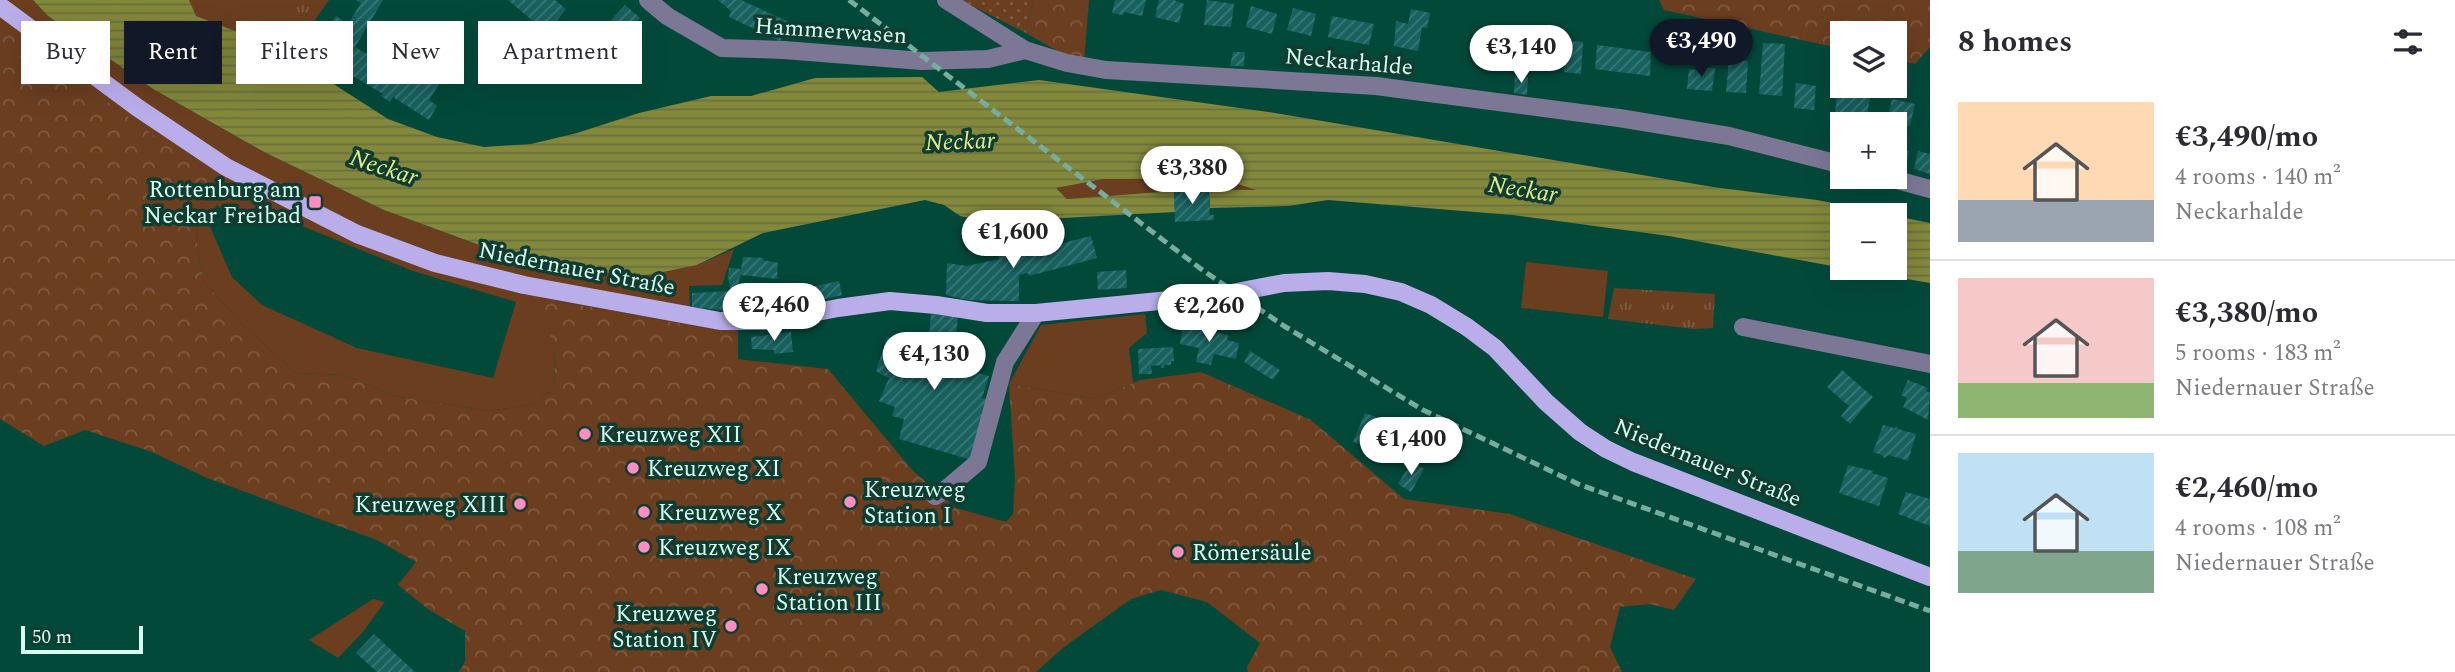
<!DOCTYPE html>
<html lang="en">
<head>
<meta charset="utf-8">
<style>
	:root { --surface:#fff; --page:#f2f2f3; --text:#2b2b33; --muted:#7c7c81; --line:#e1e1e2; --accent:#111827 }
	body { margin:0; font-family:Spectral,serif; background:var(--page); color:var(--text); height:100vh; display:flex; flex-direction:column; font-size:26px; white-space:nowrap }
	* { box-sizing:border-box; margin:0 }
	p { font-size:23px; color:var(--muted) }
	.icon { flex:none; width:38px; height:38px; fill:none; stroke:currentColor; stroke-width:2; stroke-linecap:round; stroke-linejoin:round }
	.map { position:relative; flex:1; overflow:hidden }
	.details { display:flex; flex-direction:column; background:var(--surface); width:525px }
	.details>* { flex:none }
	.top-card { position:absolute; left:21px; top:21px; width:665px; height:63px; display:flex; gap:14px }
	.buttons { position:absolute; left:1830px; top:21px; display:grid; gap:14px }
	.buttons a { display:grid; place-items:center; width:77px; height:77px; border-radius:0px; background:var(--surface); box-shadow:0 7px 28px #0002; font-size:35px }
	.scale { position:absolute; left:21px; bottom:18px; width:122px; box-sizing:border-box; padding-left:7px; border:4px solid #d7fdf0; border-top:0; font-size:19px; line-height:24px; white-space:nowrap; color:#d7fdf0; -webkit-text-stroke:5px #113c31; paint-order:stroke }
	.price { position:absolute; translate:-50% -60px; padding:0 16px; border-radius:24px; background:#fff; color:#222; font-size:23px; line-height:46px; filter:drop-shadow(0 2px 4px #0008) }
	.price::after { content:''; position:absolute; left:50%; top:42px; width:21px; height:16px; margin-left:-10px; background:inherit; clip-path:polygon(0 0,100% 0,50% 100%) }
	.price.on { background:var(--accent); color:#fff }
	ul { padding:0; list-style:none }
	li { display:flex; align-items:center; gap:21px; height:175px; padding:0 28px }
	li+li { border-top:2px solid var(--line) }
	li span { display:grid; place-items:center; flex:none; width:196px; height:140px; border-radius:0px; color:#555 }
	li>.icon { margin-inline-start:auto }
	span .icon { width:84px; height:84px; fill:#fffc; stroke-width:1 }
	li b { font-size:30px }
	h2 { display:flex; justify-content:space-between; align-items:center; height:84px; padding:0 28px; font-size:30px }
	.pill { padding:0 24px; border-radius:0px; background:var(--surface); box-shadow:0 7px 28px #0002; font-size:24px; line-height:63px }
	.pill.on { background:var(--accent); color:#fff }
	main { display:flex; flex:1; min-height:0 }
	.map>svg:first-child { display:block }
	.grass { fill:#6b3e20; fill-rule:evenodd }
	.forest { fill:url(#forest-crowns) }
	.park { fill:url(#park-tufts) }
	.garden { fill:url(#garden-dots) }
	.water { fill:url(#water-rules) }
	.building { fill:url(#building-hatch) }
	.lines { fill:none; stroke-linecap:round; stroke-linejoin:round }
	.minor { stroke:#7c7795; stroke-width:18 }
	.major { stroke:#b9aeea; stroke-width:18 }
	.rail { stroke:#78ac9e; stroke-width:5; stroke-dasharray:10 5; stroke-linecap:butt }
	.poi-dot { fill:#fd8ec0; stroke:#113c31; stroke-width:2.5 }
	.labels { text-anchor:middle; stroke-width:7; stroke-linejoin:round; paint-order:stroke }
	.street-label { font-size:23px; fill:#d7fdf0; stroke:#113c31 }
	.poi-label { font-size:23px; fill:#d7fdf0; stroke:#113c31; text-anchor:start }
	.water-label { font-size:24px; font-style:italic; fill:#e5ed82; stroke:#113c31 }
</style>
</head>
<body>
<main>
<div class="map">
<svg width="1930" height="672" viewBox="0 0 1930 672">
	<defs>
		<pattern id="forest-crowns" width="20" height="18" patternUnits="userSpaceOnUse" patternTransform="scale(1.75)"><rect width="20" height="18" fill="#6b3e20"/><path d="M2 6a3 3 0 1 1 6 0M12 15a3 3 0 1 1 6 0" fill="none" stroke="#7f5b41"/></pattern>
		<pattern id="park-tufts" width="24" height="20" patternUnits="userSpaceOnUse" patternTransform="scale(1.75)"><rect width="24" height="20" fill="#6b3e20"/><path d="M3 7l-1-3M5 7V3M7 7l1-3M15 17l-1-3M17 17v-4M19 17l1-3" fill="none" stroke="#7f5b41"/></pattern>
		<pattern id="garden-dots" width="8" height="8" patternUnits="userSpaceOnUse" patternTransform="scale(1.75)"><rect width="8" height="8" fill="#6b3e20"/><path d="M2 2h.1M6 6h.1" fill="none" stroke="#7f5b41" stroke-width="1.8" stroke-linecap="round"/></pattern>
		<pattern id="water-rules" width="6" height="5" patternUnits="userSpaceOnUse" patternTransform="scale(1.75)"><rect width="6" height="5" fill="#83883a"/><path d="M0 2.5h6" fill="none" stroke="#687040"/></pattern>
		<pattern id="building-hatch" width="6" height="6" patternUnits="userSpaceOnUse" patternTransform="scale(1.75)"><rect width="6" height="6" fill="#18615f"/><path d="M-1 1l2-2M0 6l6-6M5 7l2-2" fill="none" stroke="#397976"/></pattern>
	</defs>
	<rect width="100%" height="100%" fill="#03493a"/>
	<!-- grass -->
	<g class="grass">
		<path d="M0,0H33L48,16L153,89L264,152L384,210L489,249L574,268L697,265L734,249L722,285L689,286L690,310L737,318L738,334L555,301L541,307L555,348L554,388L535,404L489,411L394,396L345,375L296,373L244,326L204,282L197,245L198,214L210,177C138,126 65,74 0,14ZM217,205L243,226L255,207L413,271L516,302L493,378L357,348L262,305L232,277L207,220Z"/>
		<polygon points="189,0 329,0 290,56 261,41 195,16"/>
		<polygon points="1104,179 1222,179 1260,190 1209,189 1067,199 1056,188"/>
		<polygon points="1526,262 1608,271 1603,317 1521,308"/>
		<polygon points="1145,314 1147,333 1129,348 1133,383 1095,399 1009,384 1041,325"/>
		<polygon points="373,599 385,602 362,633 338,658 309,640"/>
	</g>
	<!-- forest -->
	<g class="forest">
		<polygon points="1033,0 1089,0 1084,62 1054,49 1026,33"/>
		<polygon points="1659,0 1930,0 1930,47 1915,64 1895,60 1895,33 1882,33 1863,22 1846,33 1843,33 1843,36 1829,46 1664,10"/>
		<polygon points="0,14 98,95 211,177 198,214 197,245 204,282 244,326 296,373 345,375 394,396 489,411 535,404 554,388 555,348 540,306 555,301 738,334 738,359 828,369 912,470 956,508 1006,522 1013,514 1015,479 1009,384 1095,399 1140,380 1201,372 1311,420 1404,499 1510,514 1696,579 1674,610 1650,604 1620,607 1610,647 1622,672 1248,672 1247,667 1260,643 1207,602 1161,590 1131,599 1064,647 1036,672 459,672 465,662 465,631 428,609 398,585 416,562 377,540 207,478 152,452 85,430 44,446 0,419"/>
	</g>
	<!-- park -->
	<g class="park">
		<polygon points="266,0 317,0 310,14 283,16"/>
		<polygon points="1614,288 1715,294 1713,328 1694,329 1608,319"/>
	</g>
	<!-- garden -->
	<polygon class="garden" points="961,0 1033,0 1026,33"/>
	<!-- water -->
	<g class="water">
		<polygon points="33,0 189,0 196,16 261,41 290,56 388,119 437,137 484,147 531,144 577,133 639,113 711,96 751,96 815,78 922,77 939,92 1039,80 1275,113 1713,187 1817,200 1891,215 1843,215 1843,268 1669,236 1512,215 1328,200 1288,206 1210,208 1209,189 1256,190 1222,179 1104,179 1056,188 1067,199 1174,191 1175,212 987,222 960,216 944,205 925,200 763,233 697,265 638,277 574,268 490,249 384,210 264,152 153,89 48,16"/>
		<polygon points="1895,216 1930,223 1930,283 1844,268 1895,268"/>
	</g>
	<!-- building -->
	<g class="building">
		<polygon points="356,0 383,0 355,47 397,72 413,46 411,44 417,35 454,60 429,100 437,106 429,120 393,97 390,102 381,96 383,94 313,52 336,16 348,24 361,3"/>
		<polygon points="508,0 555,0 566,9 547,33"/>
		<polygon points="718,0 741,0 789,22 780,41 729,17 731,11"/>
		<polygon points="1115,0 1146,0 1142,16 1124,12 1123,15 1112,13"/>
		<polygon points="1159,0 1174,0 1184,4 1179,23 1155,17"/>
		<polygon points="1207,0 1234,4 1231,27 1204,25"/>
		<polygon points="625,5 640,18 587,78 572,64 601,32 598,29 603,23 606,26"/>
		<polygon points="1251,6 1277,14 1272,34 1246,27"/>
		<polygon points="1293,8 1316,14 1311,36 1287,30"/>
		<polygon points="1411,9 1430,13 1427,28 1422,27 1418,51 1394,46 1396,21 1408,24"/>
		<polygon points="1332,16 1374,24 1369,45 1328,37"/>
		<polygon points="1486,30 1520,35 1515,62 1480,61"/>
		<polygon points="1535,34 1555,36 1552,68 1532,66"/>
		<polygon points="1567,41 1583,42 1581,74 1564,72"/>
		<polygon points="1763,43 1785,44 1782,96 1759,94"/>
		<polygon points="1597,45 1651,52 1650,76 1595,69"/>
		<polygon points="1233,52 1245,52 1244,66 1230,66"/>
		<polygon points="1729,59 1748,61 1746,93 1726,92"/>
		<polygon points="1705,67 1715,68 1712,91 1687,89 1689,69 1705,71"/>
		<polygon points="1515,76 1528,77 1527,95 1514,93"/>
		<polygon points="1832,79 1843,81 1843,86 1865,86 1864,96 1870,97 1867,117 1835,112 1837,96 1830,95"/>
		<polygon points="1796,83 1816,86 1814,110 1794,108"/>
		<polygon points="1892,99 1915,104 1910,126 1889,124 1890,122 1887,121"/>
		<polygon points="1895,148 1909,151 1906,167 1895,164"/>
		<polygon points="1918,151 1930,154 1930,174 1914,169"/>
		<polygon points="1209,189 1210,215 1214,215 1214,220 1175,222 1174,191"/>
		<polygon points="1091,236 1097,258 1029,276 1028,273 1019,275 1019,301 968,300 946,295 947,263 967,266 999,259 998,253 1001,248 1012,245 1017,248 1020,254"/>
		<polygon points="743,257 764,258 763,260 778,263 777,279 741,275 739,279 740,291 776,290 776,301 786,301 784,293 839,281 842,295 787,308 777,308 777,314 722,315 722,310 692,307 692,293 731,291 728,277 729,268 741,269"/>
		<polygon points="1126,270 1127,288 1098,290 1097,272"/>
		<polygon points="931,314 958,317 955,345 935,343 930,359 989,376 982,398 991,400 972,460 899,439 904,419 892,416 895,407 879,401 889,378 876,371 887,337 904,340 904,335 929,336"/>
		<polygon points="1183,326 1228,335 1227,340 1239,343 1236,359 1214,354 1211,365 1196,362 1199,348 1180,344"/>
		<polygon points="791,332 793,352 774,354 774,350 752,349 751,337"/>
		<polygon points="1173,347 1174,361 1171,361 1171,365 1164,365 1164,368 1161,368 1161,365 1151,366 1152,374 1139,374 1138,349"/>
		<polygon points="1250,351 1280,370 1273,380 1244,362"/>
		<polygon points="1842,370 1873,397 1850,424 1841,416 1849,406 1827,387"/>
		<polygon points="1908,380 1928,388 1926,391 1930,393 1928,420 1903,407 1907,398 1901,395"/>
		<polygon points="1365,413 1376,417 1371,431 1403,438 1395,462 1377,453 1378,450 1353,442"/>
		<polygon points="1883,425 1894,428 1897,426 1898,429 1916,434 1908,461 1889,455 1884,458 1882,455 1873,452"/>
		<polygon points="1412,461 1424,469 1411,492 1398,484"/>
		<polygon points="1848,465 1873,471 1872,473 1888,478 1879,506 1839,493"/>
		<polygon points="1906,492 1930,499 1930,526 1898,514"/>
		<polygon points="374,634 415,672 377,672 356,653"/>
	</g>
	<g class="lines">
		<!-- minor -->
		<g class="minor">
			<polyline points="648,0 667,16 722,48 784,50 922,61 988,59 1025,50"/>
			<polyline points="946,0 1025,50 1067,63 1106,70 1376,86 1619,118 1729,136 1843,165"/>
			<polyline points="1886,177 1930,189"/>
			<polyline points="1743,327 1930,364"/>
			<polyline points="935,496 945,490 978,462 1005,362 1036,313"/>
		</g>
		<!-- major -->
		<polyline class="major" points="0,6 138,108 226,167 357,234 435,263 524,285 720,321 771,321 838,308 890,301 936,305 987,313 1036,313 1221,295 1284,283 1328,281 1365,284 1401,292 1431,305 1467,327 1495,348 1546,402 1580,432 1606,449 1633,462 1930,577"/>
		<!-- rail -->
		<polyline class="rail" points="849,0 1201,269 1284,326 1423,410 1578,484 1930,611"/>
	</g>
	<!-- markers -->
	<g class="poi-dot">
		<rect x="308" y="195" width="14" height="14" rx="3.5"/>
		<circle cx="585" cy="434" r="7"/>
		<circle cx="633" cy="468" r="7"/>
		<circle cx="850" cy="502" r="7"/>
		<circle cx="520" cy="504" r="7"/>
		<circle cx="644" cy="512" r="7"/>
		<circle cx="644" cy="547" r="7"/>
		<circle cx="1178" cy="552" r="7"/>
		<circle cx="762" cy="589" r="7"/>
		<circle cx="731" cy="626" r="7"/>
	</g>
	<g class="labels">
		<!-- street labels -->
		<g class="street-label">
			<text transform="translate(831 30) rotate(4)" y="8">Hammerwasen</text>
			<text transform="translate(1349 61) rotate(5)" y="8">Neckarhalde</text>
			<text transform="translate(577 268) rotate(11)" y="8">Niedernauer Straße</text>
			<text transform="translate(1708 462) rotate(22)" y="8">Niedernauer Straße</text>
		</g>
		<!-- poi labels -->
		<g class="poi-label">
			<text x="301" y="197" text-anchor="end">Rottenburg am<tspan x="301" dy="26">Neckar Freibad</tspan></text>
			<text x="599" y="442">Kreuzweg XII</text>
			<text x="647" y="476">Kreuzweg XI</text>
			<text x="864" y="497">Kreuzweg<tspan x="864" dy="26">Station I</tspan></text>
			<text x="506" y="512" text-anchor="end">Kreuzweg XIII</text>
			<text x="658" y="520">Kreuzweg X</text>
			<text x="658" y="555">Kreuzweg IX</text>
			<text x="1192" y="560">Römersäule</text>
			<text x="776" y="584">Kreuzweg<tspan x="776" dy="26">Station III</tspan></text>
			<text x="717" y="621" text-anchor="end">Kreuzweg<tspan x="717" dy="26">Station IV</tspan></text>
		</g>
		<!-- water labels -->
		<g class="water-label">
			<text transform="translate(960 141) rotate(-2)" y="8">Neckar</text>
			<text transform="translate(384 167) rotate(18)" y="8">Neckar</text>
			<text transform="translate(1523 189) rotate(9)" y="8">Neckar</text>
		</g>
	</g>
</svg>
<div class="buttons">
<a><svg class="icon" aria-label="layers" viewBox="0 0 24 24"><path d="M12 4l9 5-9 5-9-5zM3 14l9 5 9-5"/></svg></a>
<a>+</a>
<a>−</a>
</div>
<div class="scale">50 m</div>
<b class="price on" style="left:1701px;top:79px">€3,490</b>
<b class="price" style="left:1521px;top:85px">€3,140</b>
<b class="price" style="left:1192px;top:206px">€3,380</b>
<b class="price" style="left:1013px;top:270px">€1,600</b>
<b class="price" style="left:774px;top:343px">€2,460</b>
<b class="price" style="left:1209px;top:344px">€2,260</b>
<b class="price" style="left:934px;top:392px">€4,130</b>
<b class="price" style="left:1411px;top:477px">€1,400</b>
<div class="top-card">
<a class="pill">Buy</a>
<a class="pill on">Rent</a>
<a class="pill">Filters</a>
<a class="pill">New</a>
<a class="pill">Apartment</a>
</div>
</div>
<section class="details">
<h2>8 homes<svg class="icon" aria-label="filters" viewBox="0 0 24 24"><path d="M4 7h16M4 17h16"/><circle cx="9" cy="7" r="2"/><circle cx="15" cy="17" r="2"/></svg></h2>
<ul>
<li><span style="background:linear-gradient(#ffd9b3 70%,#9aa5b1 0)"><svg class="icon" aria-label="home" viewBox="0 0 24 24"><path d="M3 11l9-7 9 7M6 9v11h12V9"/></svg></span><div><b>€3,490/mo</b><p>4 rooms · 140 m²</p><p>Neckarhalde</p></div></li>
<li><span style="background:linear-gradient(#f6c9c9 75%,#8fb573 0)"><svg class="icon" aria-label="home" viewBox="0 0 24 24"><path d="M3 11l9-7 9 7M6 9v11h12V9"/></svg></span><div><b>€3,380/mo</b><p>5 rooms · 183 m²</p><p>Niedernauer Straße</p></div></li>
<li><span style="background:linear-gradient(#bfe0f5 70%,#7fa58c 0)"><svg class="icon" aria-label="home" viewBox="0 0 24 24"><path d="M3 11l9-7 9 7M6 9v11h12V9"/></svg></span><div><b>€2,460/mo</b><p>4 rooms · 108 m²</p><p>Niedernauer Straße</p></div></li>
</ul>
</section>
</main>
</body>
</html>
